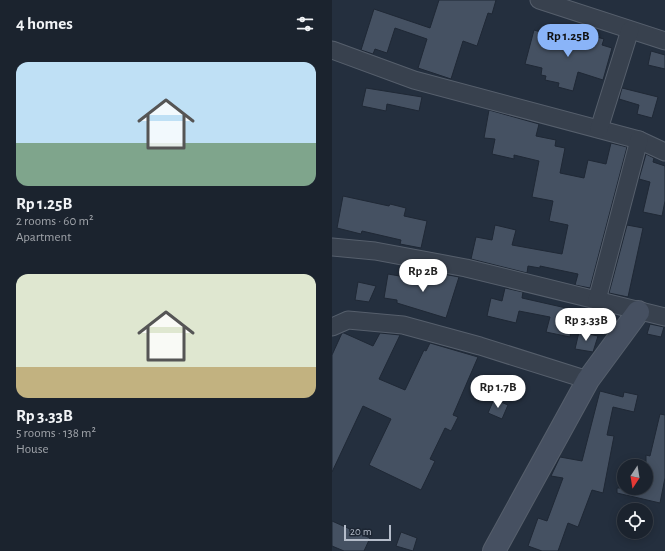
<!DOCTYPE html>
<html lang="en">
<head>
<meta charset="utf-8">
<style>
	:root { --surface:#1b232e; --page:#242b36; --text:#f1f3f6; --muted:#a0a4aa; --line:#39404a; --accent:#8ab4f8 }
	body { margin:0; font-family:"Alegreya Sans",sans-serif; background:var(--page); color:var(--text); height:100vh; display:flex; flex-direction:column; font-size:15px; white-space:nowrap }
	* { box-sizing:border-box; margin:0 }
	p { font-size:13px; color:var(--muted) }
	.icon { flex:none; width:22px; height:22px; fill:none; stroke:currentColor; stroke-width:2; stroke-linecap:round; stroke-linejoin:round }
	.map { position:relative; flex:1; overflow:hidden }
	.details { display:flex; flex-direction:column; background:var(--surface); width:332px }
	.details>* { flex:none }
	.needle { width:26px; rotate:192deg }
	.fabs { position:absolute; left:285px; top:459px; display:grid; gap:8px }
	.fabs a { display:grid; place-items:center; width:36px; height:36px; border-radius:50%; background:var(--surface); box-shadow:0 2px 10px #0003,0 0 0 1px var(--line); font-size:20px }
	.scale { position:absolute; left:12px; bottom:10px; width:47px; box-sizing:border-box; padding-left:4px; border:2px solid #b4bcc9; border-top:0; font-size:11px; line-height:14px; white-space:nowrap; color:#b4bcc9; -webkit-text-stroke:3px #1d2633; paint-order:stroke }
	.price { position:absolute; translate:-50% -34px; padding:0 9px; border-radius:14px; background:#fff; color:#222; font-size:13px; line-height:26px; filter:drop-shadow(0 1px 2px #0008) }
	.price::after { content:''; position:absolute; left:50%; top:24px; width:12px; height:9px; margin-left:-6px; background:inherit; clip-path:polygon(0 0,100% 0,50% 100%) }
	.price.on { background:var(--accent); color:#111 }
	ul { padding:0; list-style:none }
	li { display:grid; align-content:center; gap:8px; height:212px; padding:0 16px }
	li span { display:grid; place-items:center; height:124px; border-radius:12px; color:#555 }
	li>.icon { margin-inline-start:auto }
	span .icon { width:72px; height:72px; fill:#fffc; stroke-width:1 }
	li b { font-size:17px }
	h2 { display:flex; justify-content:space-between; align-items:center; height:48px; padding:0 16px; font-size:17px }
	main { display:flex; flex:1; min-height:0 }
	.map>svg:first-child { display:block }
	.building { fill:#455162; stroke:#1f2835 }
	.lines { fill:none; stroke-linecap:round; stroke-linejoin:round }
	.street-casing { stroke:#565f6c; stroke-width:19 }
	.secondary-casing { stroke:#565f6c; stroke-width:24 }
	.street { stroke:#38414e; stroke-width:17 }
	.secondary { stroke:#465061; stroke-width:22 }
</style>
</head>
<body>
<main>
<section class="details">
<h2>4 homes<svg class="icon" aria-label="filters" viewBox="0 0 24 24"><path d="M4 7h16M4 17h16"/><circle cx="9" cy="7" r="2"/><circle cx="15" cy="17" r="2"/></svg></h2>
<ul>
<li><span style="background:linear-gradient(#bfe0f5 65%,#7fa58c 0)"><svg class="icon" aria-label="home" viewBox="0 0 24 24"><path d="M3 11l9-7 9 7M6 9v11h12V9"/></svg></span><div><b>Rp 1.25B</b><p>2 rooms · 60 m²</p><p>Apartment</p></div></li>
<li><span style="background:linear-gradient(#dfe7d0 75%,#c2b280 0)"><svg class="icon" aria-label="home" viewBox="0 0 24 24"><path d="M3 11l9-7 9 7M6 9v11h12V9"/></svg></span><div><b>Rp 3.33B</b><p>5 rooms · 138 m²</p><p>House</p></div></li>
</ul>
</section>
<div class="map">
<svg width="333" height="551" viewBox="0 0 333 551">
	<rect width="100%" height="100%" fill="#242f3e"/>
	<!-- building -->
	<g class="building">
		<polygon points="107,0 164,0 160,14 156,13 145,46 131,41 119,79 86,68 95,39 63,28 55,53 43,49 41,54 29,50 42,9 98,28"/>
		<polygon points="202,30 248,44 249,39 255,41 257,35 272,39 270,45 280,48 271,80 246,72 241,91 226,87 227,83 213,80 214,76 209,75 210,68 193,64"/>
		<polygon points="319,51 333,55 333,69 316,65"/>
		<polygon points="34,88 90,97 87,111 55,104 54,111 30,106"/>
		<polygon points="290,88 326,97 320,118 305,114 307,105 287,99"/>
		<polygon points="157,110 207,124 204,136 224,140 223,146 233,148 228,173 252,178 256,160 274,164 279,143 295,147 258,288 243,285 246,274 208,266 208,268 196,266 195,273 139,259 144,237 160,240 163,225 184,230 180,245 230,254 236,225 217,221 221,201 200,197 207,161 182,155 182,159 160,154 163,139 152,138"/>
		<polygon points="314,154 322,158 321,162 333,166 333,201 330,216 311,212 318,182 307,179"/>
		<polygon points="11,196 57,206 58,204 74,208 72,216 95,221 89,248 68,244 69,240 30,231 29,234 5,228"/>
		<polygon points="295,225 311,228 296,297 277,293"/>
		<polygon points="56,274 108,283 111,274 127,277 114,318 65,303 65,300 52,298"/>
		<polygon points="26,282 44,286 37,302 23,300"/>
		<polygon points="173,288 191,292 190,298 243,310 238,337 214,332 218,317 187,311 184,323 155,316 159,298 170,301"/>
		<polygon points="318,324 332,327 329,337 315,334"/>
		<polygon points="247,332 266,336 261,352 243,349"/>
		<polygon points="10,333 12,333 41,346 48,333 68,335 47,379 73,390 92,350 94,351 98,343 146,357 121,415 126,417 119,431 113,428 98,459 103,461 89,490 37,465 59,419 31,406 0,472 0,355"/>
		<polygon points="268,391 291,397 292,392 306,395 302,412 281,407 275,435 282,436 271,493 260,490 246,527 236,523 226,551 210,551 196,546 206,518 215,521 231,478 219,476 228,457 250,461"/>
		<polygon points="162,399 176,405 170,419 156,413"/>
		<polygon points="328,414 333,415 333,478 328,503 285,493 285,488 314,488 314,455 318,456"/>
		<polygon points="0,521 38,538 32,551 12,551 0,546"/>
		<polygon points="69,532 85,538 81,551 64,546"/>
	</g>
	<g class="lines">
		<!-- street casing -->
		<g class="street-casing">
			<g id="street">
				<polyline points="207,0 333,41"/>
				<polyline points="0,50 82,80 307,140 333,152"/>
				<polyline points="267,129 298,30"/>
				<polyline points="0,247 43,251 134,268 333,317"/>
				<polyline points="265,300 307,140"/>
				<polyline points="0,327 16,320 71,325 148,346 256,380"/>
			</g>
		</g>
		<!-- secondary casing -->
		<g class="secondary-casing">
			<polyline id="secondary" points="162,551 256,380 306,312"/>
		</g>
		<!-- street -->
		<use href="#street" class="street"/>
		<!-- secondary -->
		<use href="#secondary" class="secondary"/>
	</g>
</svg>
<div class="fabs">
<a><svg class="needle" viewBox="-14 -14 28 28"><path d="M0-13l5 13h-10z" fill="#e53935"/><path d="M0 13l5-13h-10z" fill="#a0a4aa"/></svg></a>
<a><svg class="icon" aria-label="locate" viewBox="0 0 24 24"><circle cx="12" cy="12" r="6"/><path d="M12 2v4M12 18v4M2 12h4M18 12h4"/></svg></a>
</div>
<div class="scale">20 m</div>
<b class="price on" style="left:236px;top:58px">Rp 1.25B</b>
<b class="price" style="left:91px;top:293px">Rp 2B</b>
<b class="price" style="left:254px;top:342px">Rp 3.33B</b>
<b class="price" style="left:166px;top:409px">Rp 1.7B</b>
</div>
</main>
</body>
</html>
